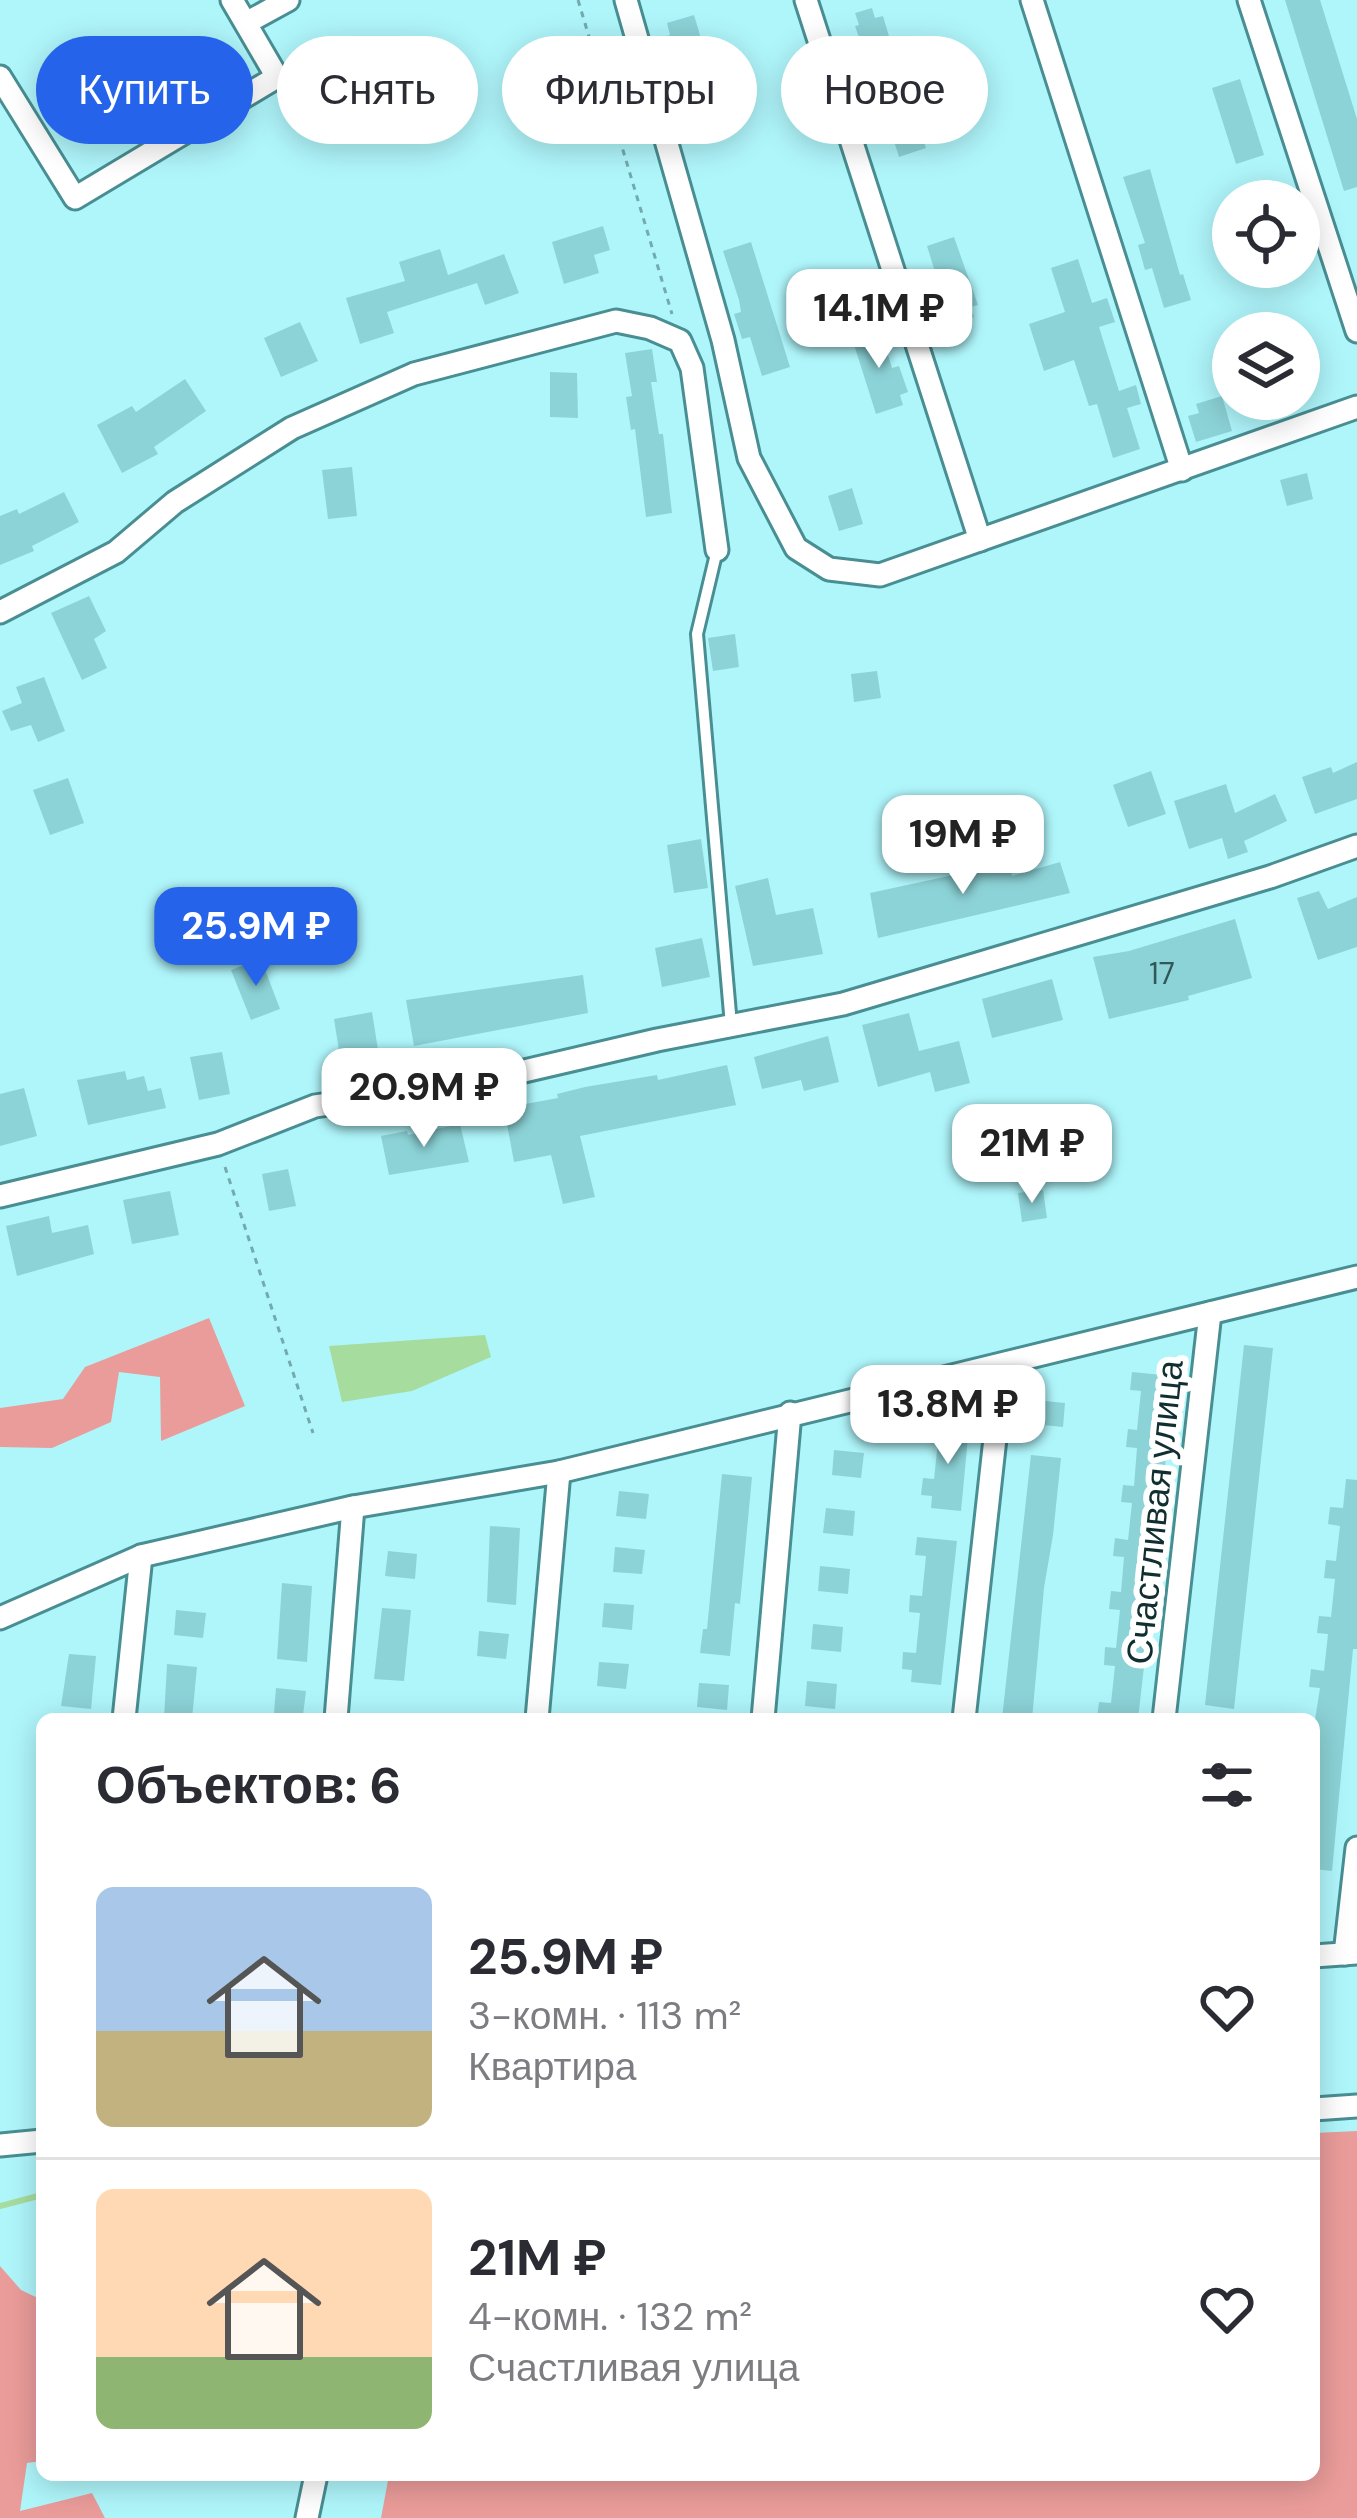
<!DOCTYPE html>
<html lang="ru">
<head>
<meta charset="utf-8">
<style>
	:root { --surface:#fff; --page:#f7f7f7; --text:#2b2b33; --muted:#7c7c81; --line:#e1e1e2; --accent:#2563eb }
	body { margin:0; font-family:"DM Sans",sans-serif; background:var(--page); color:var(--text); height:100vh; display:flex; flex-direction:column; font-size:45px; white-space:nowrap }
	* { box-sizing:border-box; margin:0 }
	p { font-size:39px; color:var(--muted) }
	.icon { flex:none; width:66px; height:66px; fill:none; stroke:currentColor; stroke-width:2; stroke-linecap:round; stroke-linejoin:round }
	.map { position:relative; flex:1; overflow:hidden }
	.side { position:absolute; left:36px; top:1713px; width:1284px; height:768px; display:flex; flex-direction:column; background:var(--surface); border-radius:18px; box-shadow:0 6px 30px #0003 }
	.side>* { flex:none }
	.hud { position:absolute; left:36px; top:36px; width:1287px; height:108px; display:flex; gap:24px }
	.buttons { position:absolute; left:1212px; top:180px; display:grid; gap:24px }
	.buttons a { display:grid; place-items:center; width:108px; height:108px; border-radius:50%; background:var(--surface); box-shadow:0 6px 30px #0003; font-size:60px }
	.price { position:absolute; translate:-50% -102px; padding:0 27px; border-radius:24px; background:#fff; color:#222; font-size:39px; line-height:78px; filter:drop-shadow(0 3px 6px #0008) }
	.price::after { content:''; position:absolute; left:50%; top:72px; width:36px; height:27px; margin-left:-18px; background:inherit; clip-path:polygon(0 0,100% 0,50% 100%) }
	.price.on { background:var(--accent); color:#fff }
	ul { padding:0; list-style:none }
	li { display:flex; align-items:center; gap:36px; height:300px; padding:0 60px }
	li+li { border-top:3px solid var(--line) }
	li span { display:grid; place-items:center; flex:none; width:336px; height:240px; border-radius:18px; color:#555 }
	li>.icon { margin-inline-start:auto }
	span .icon { width:144px; height:144px; fill:#fffc; stroke-width:1 }
	li b { font-size:51px }
	h2 { display:flex; justify-content:space-between; align-items:center; height:144px; padding:0 60px; font-size:51px }
	.chip { padding:0 42px; border-radius:54px; background:var(--surface); box-shadow:0 6px 30px #0003; font-size:42px; line-height:108px }
	.chip.on { background:var(--accent); color:#fff }
	.map>svg:first-child { display:block }
	.green { fill:#ea9c9a }
	.water { fill:#a6dc9e }
	.lines { fill:none; stroke-linecap:round; stroke-linejoin:round }
	.stream { stroke:#a6dc9e; stroke-width:6 }
	.building { fill:#8cd3d7 }
	.lane-casing { stroke:#488e92; stroke-width:16 }
	.street-casing { stroke:#488e92; stroke-width:27 }
	.path { stroke:#73aaae; stroke-width:3; stroke-dasharray:6 6; stroke-linecap:butt }
	.lane { stroke:#fff; stroke-width:10 }
	.street { stroke:#fff; stroke-width:21 }
	.labels { text-anchor:middle; stroke-width:12; stroke-linejoin:round; paint-order:stroke }
	.number-label { font-size:30px; fill:#30575a }
	.street-label { font-size:36px; fill:#112e30; stroke:#fff }
</style>
</head>
<body>
<div class="map">
<svg width="1357" height="2518" viewBox="0 0 1357 2518">
	<rect width="100%" height="100%" fill="#aff6fb"/>
	<!-- green -->
	<g class="green">
		<polygon points="209,1318 245,1406 161,1441 160,1377 119,1372 111,1422 52,1448 0,1447 0,1408 63,1399 85,1367"/>
		<polygon points="1357,2131 1357,2518 381,2518 389,2475 1314,2475 1314,2133"/>
		<polygon points="0,2266 21,2290 42,2300 42,2461 27,2463 20,2511 92,2493 105,2518 0,2518"/>
	</g>
	<!-- water -->
	<polygon class="water" points="485,1335 491,1357 412,1391 342,1402 329,1346"/>
	<g class="lines">
		<!-- stream -->
		<polyline class="stream" points="0,2206 42,2195"/>
	</g>
	<!-- building -->
	<g class="building">
		<polygon points="1285,0 1320,0 1357,119 1357,187 1344,191"/>
		<polygon points="872,8 875,18 883,16 916,127 919,126 926,148 899,157 886,116 880,117 872,92 880,90 867,45 862,46 855,26 859,25 855,13"/>
		<polygon points="694,15 719,99 691,108 676,61 671,62 663,37 670,35 667,23"/>
		<polygon points="1240,79 1264,155 1236,164 1212,88"/>
		<polygon points="1150,169 1180,275 1183,274 1191,300 1164,308 1152,268 1145,270 1138,245 1145,243 1123,177"/>
		<polygon points="603,226 610,250 594,255 599,273 564,284 552,242"/>
		<polygon points="954,237 978,305 970,307 974,317 947,326 934,290 940,288 927,246"/>
		<polygon points="751,242 790,367 762,376 750,337 742,339 734,314 741,312 739,300 723,251"/>
		<polygon points="440,249 448,275 504,254 519,293 485,305 477,283 387,312 394,333 360,344 346,298 405,281 399,262"/>
		<polygon points="1078,259 1092,303 1107,298 1115,322 1099,327 1119,391 1136,385 1141,404 1127,408 1140,449 1113,458 1097,404 1089,406 1074,360 1044,371 1029,324 1065,312 1051,268"/>
		<polygon points="300,322 318,361 281,377 264,338"/>
		<polygon points="879,326 892,368 899,366 908,392 900,395 903,405 876,414 851,335"/>
		<polygon points="652,349 657,382 651,382 659,434 663,434 672,513 646,517 635,429 631,430 626,397 632,396 625,353"/>
		<polygon points="550,372 577,373 578,418 550,417"/>
		<polygon points="185,379 206,411 154,447 158,454 122,473 97,425 132,406 136,412"/>
		<polygon points="1222,396 1232,431 1196,442 1188,416 1199,413 1196,404"/>
		<polygon points="352,467 357,516 328,519 322,470"/>
		<polygon points="1307,473 1313,499 1287,506 1280,480"/>
		<polygon points="852,488 863,524 839,531 828,496"/>
		<polygon points="64,492 79,522 32,546 34,551 0,565 0,516 17,509 19,514"/>
		<polygon points="89,596 106,631 94,639 107,668 82,680 51,613"/>
		<polygon points="735,634 739,667 713,671 708,638"/>
		<polygon points="877,671 881,698 854,702 851,674"/>
		<polygon points="44,677 65,731 38,742 31,725 11,731 2,711 22,703 16,687"/>
		<polygon points="1357,762 1357,799 1315,814 1302,777 1331,767 1333,773"/>
		<polygon points="1151,771 1166,814 1128,827 1113,785"/>
		<polygon points="68,778 84,823 50,835 33,790"/>
		<polygon points="1226,784 1235,813 1275,794 1287,821 1244,841 1248,852 1228,859 1222,838 1189,849 1174,801"/>
		<polygon points="701,839 708,888 674,893 667,845"/>
		<polygon points="1060,862 1070,893 878,938 870,893 1009,863 1012,876"/>
		<polygon points="768,878 776,915 813,908 823,954 753,966 735,886"/>
		<polygon points="1319,891 1328,909 1357,897 1357,947 1318,960 1297,898"/>
		<polygon points="1235,919 1252,978 1188,996 1189,1000 1109,1019 1093,957 1129,951"/>
		<polygon points="702,938 710,977 662,987 655,948"/>
		<polygon points="261,959 280,1009 251,1020 231,970"/>
		<polygon points="583,975 588,1013 414,1046 406,1000"/>
		<polygon points="1052,979 1063,1020 992,1038 982,999"/>
		<polygon points="372,1012 379,1056 341,1063 334,1019"/>
		<polygon points="909,1013 919,1051 959,1041 970,1083 935,1092 930,1072 878,1087 862,1025"/>
		<polygon points="828,1036 839,1082 804,1091 801,1080 762,1089 754,1057"/>
		<polygon points="222,1052 230,1094 199,1100 190,1057"/>
		<polygon points="727,1065 736,1105 580,1136 595,1197 563,1204 551,1155 514,1162 504,1108 558,1098 557,1094 585,1087 657,1075 658,1080"/>
		<polygon points="125,1071 127,1080 144,1076 148,1091 161,1088 166,1108 88,1125 77,1080"/>
		<polygon points="24,1088 37,1136 0,1146 0,1094"/>
		<polygon points="1034,1104 1039,1132 1013,1136 1009,1108"/>
		<polygon points="460,1124 469,1162 389,1175 381,1136 407,1131 408,1135"/>
		<polygon points="288,1169 296,1206 269,1211 262,1174"/>
		<polygon points="1043,1190 1047,1218 1022,1222 1018,1193"/>
		<polygon points="170,1191 179,1235 132,1244 123,1200"/>
		<polygon points="49,1216 52,1233 88,1225 94,1254 17,1276 6,1226"/>
		<polygon points="1244,1345 1273,1348 1234,1709 1205,1705"/>
		<polygon points="1132,1372 1172,1376 1161,1518 1138,1719 1097,1719 1099,1702 1111,1703 1115,1666 1104,1665 1105,1647 1116,1648 1120,1610 1109,1609 1111,1591 1121,1592 1124,1557 1113,1556 1115,1538 1128,1540 1132,1503 1121,1502 1123,1485 1134,1486 1137,1448 1126,1447 1128,1429 1137,1430 1141,1391 1130,1390"/>
		<polygon points="1035,1400 1065,1403 1063,1427 1033,1424"/>
		<polygon points="929,1423 969,1427 961,1511 931,1508 932,1496 921,1495 923,1478 934,1479 938,1442 927,1441"/>
		<polygon points="834,1450 864,1453 861,1478 832,1475"/>
		<polygon points="1031,1455 1061,1458 1053,1535 1044,1588 1032,1719 1002,1719"/>
		<polygon points="722,1474 752,1477 740,1604 735,1603 730,1656 700,1653 703,1629 707,1629"/>
		<polygon points="1346,1479 1357,1480 1357,1649 1353,1649 1332,1871 1314,1869 1314,1726 1320,1688 1309,1687 1311,1669 1324,1671 1328,1634 1317,1633 1319,1616 1331,1617 1335,1579 1324,1578 1326,1560 1336,1561 1340,1526 1328,1524 1330,1507 1343,1508"/>
		<polygon points="619,1491 649,1494 646,1519 616,1516"/>
		<polygon points="826,1508 855,1511 853,1536 823,1533"/>
		<polygon points="490,1526 520,1528 516,1605 487,1602"/>
		<polygon points="917,1537 957,1541 941,1685 911,1682 912,1670 902,1669 903,1652 916,1653 920,1613 909,1612 910,1595 922,1596 926,1556 915,1555"/>
		<polygon points="615,1547 645,1550 642,1574 613,1572"/>
		<polygon points="388,1551 417,1554 415,1579 385,1576"/>
		<polygon points="820,1566 850,1569 848,1594 818,1591"/>
		<polygon points="282,1583 312,1586 307,1662 277,1659"/>
		<polygon points="604,1603 634,1605 632,1630 602,1627"/>
		<polygon points="382,1608 411,1610 404,1681 374,1679"/>
		<polygon points="176,1610 206,1613 203,1638 174,1635"/>
		<polygon points="813,1624 843,1627 841,1652 811,1649"/>
		<polygon points="479,1631 509,1634 506,1659 477,1656"/>
		<polygon points="69,1654 96,1656 91,1709 61,1706"/>
		<polygon points="599,1662 629,1664 626,1689 597,1686"/>
		<polygon points="167,1664 197,1667 192,1719 164,1719"/>
		<polygon points="807,1681 837,1684 835,1709 805,1706"/>
		<polygon points="699,1683 729,1685 727,1710 697,1707"/>
		<polygon points="276,1688 306,1691 303,1715 274,1713"/>
	</g>
	<g class="lines">
		<!-- lane casing -->
		<g class="lane-casing">
			<polyline id="lane" points="717,550 697,634 731,1025"/>
		</g>
		<!-- street casing -->
		<g class="street-casing">
			<g id="street">
				<polyline points="626,0 723,340 749,458 796,548 829,569 880,575 1357,407"/>
				<polyline points="806,0 980,540"/>
				<polyline points="1032,0 1182,470"/>
				<polyline points="1249,0 1357,331"/>
				<polyline points="246,23 288,0"/>
				<polyline points="0,77 75,198 277,77 232,0"/>
				<polyline points="0,612 116,552 175,502 292,428 414,374 616,321 650,328 680,341 692,368 717,550"/>
				<polyline points="0,1196 218,1144 315,1106 473,1083 657,1040 843,1004 1270,877 1357,846"/>
				<polyline points="0,1618 141,1556 353,1507 559,1472 1357,1277"/>
				<polyline points="124,1719 141,1556"/>
				<polyline points="336,1719 353,1507"/>
				<polyline points="537,1719 559,1472"/>
				<polyline points="763,1719 790,1413"/>
				<polyline points="964,1719 1003,1366"/>
				<polyline points="1164,1719 1210,1313"/>
				<polyline points="1345,1954 1357,1848"/>
				<polyline points="1314,1956 1356,1953"/>
				<polyline points="1314,2109 1357,2106"/>
				<polyline points="0,2145 42,2141"/>
				<polyline points="307,2518 316,2475"/>
			</g>
		</g>
		<!-- path -->
		<g class="path">
			<polyline points="578,0 672,314"/>
			<polyline points="225,1167 313,1433"/>
		</g>
		<!-- lane -->
		<use href="#lane" class="lane"/>
		<!-- street -->
		<use href="#street" class="street"/>
	</g>
	<g class="labels">
		<!-- number labels -->
		<g class="number-label">
			<text x="1162" y="984">17</text>
		</g>
		<!-- street labels -->
		<g class="street-label">
			<text transform="translate(1154 1512) rotate(-84)" y="13">Счастливая улица</text>
		</g>
	</g>
</svg>
<div class="buttons">
<a><svg class="icon" aria-label="locate" viewBox="0 0 24 24"><circle cx="12" cy="12" r="6"/><path d="M12 2v4M12 18v4M2 12h4M18 12h4"/></svg></a>
<a><svg class="icon" aria-label="layers" viewBox="0 0 24 24"><path d="M12 4l9 5-9 5-9-5zM3 14l9 5 9-5"/></svg></a>
</div>
<b class="price" style="left:879px;top:371px">14.1M ₽</b>
<b class="price" style="left:963px;top:897px">19M ₽</b>
<b class="price on" style="left:256px;top:989px">25.9M ₽</b>
<b class="price" style="left:424px;top:1150px">20.9M ₽</b>
<b class="price" style="left:1032px;top:1206px">21M ₽</b>
<b class="price" style="left:948px;top:1467px">13.8M ₽</b>
<div class="hud">
<a class="chip on">Купить</a>
<a class="chip">Снять</a>
<a class="chip">Фильтры</a>
<a class="chip">Новое</a>
</div>
<section class="side">
<h2>Объектов: 6<svg class="icon" aria-label="filters" viewBox="0 0 24 24"><path d="M4 7h16M4 17h16"/><circle cx="9" cy="7" r="2"/><circle cx="15" cy="17" r="2"/></svg></h2>
<ul>
<li><span style="background:linear-gradient(#a9c7e8 60%,#c2b280 0)"><svg class="icon" aria-label="home" viewBox="0 0 24 24"><path d="M3 11l9-7 9 7M6 9v11h12V9"/></svg></span><div><b>25.9M ₽</b><p>3-комн. · 113 m²</p><p>Квартира</p></div><svg class="icon" aria-label="heart" viewBox="0 0 24 24"><path d="M12 20l-8-8c-3-5 5-10 8-4 3-6 11-1 8 4z"/></svg></li>
<li><span style="background:linear-gradient(#ffd9b3 70%,#8fb573 0)"><svg class="icon" aria-label="home" viewBox="0 0 24 24"><path d="M3 11l9-7 9 7M6 9v11h12V9"/></svg></span><div><b>21M ₽</b><p>4-комн. · 132 m²</p><p>Счастливая улица</p></div><svg class="icon" aria-label="heart" viewBox="0 0 24 24"><path d="M12 20l-8-8c-3-5 5-10 8-4 3-6 11-1 8 4z"/></svg></li>
</ul>
</section>
</div>
</body>
</html>
